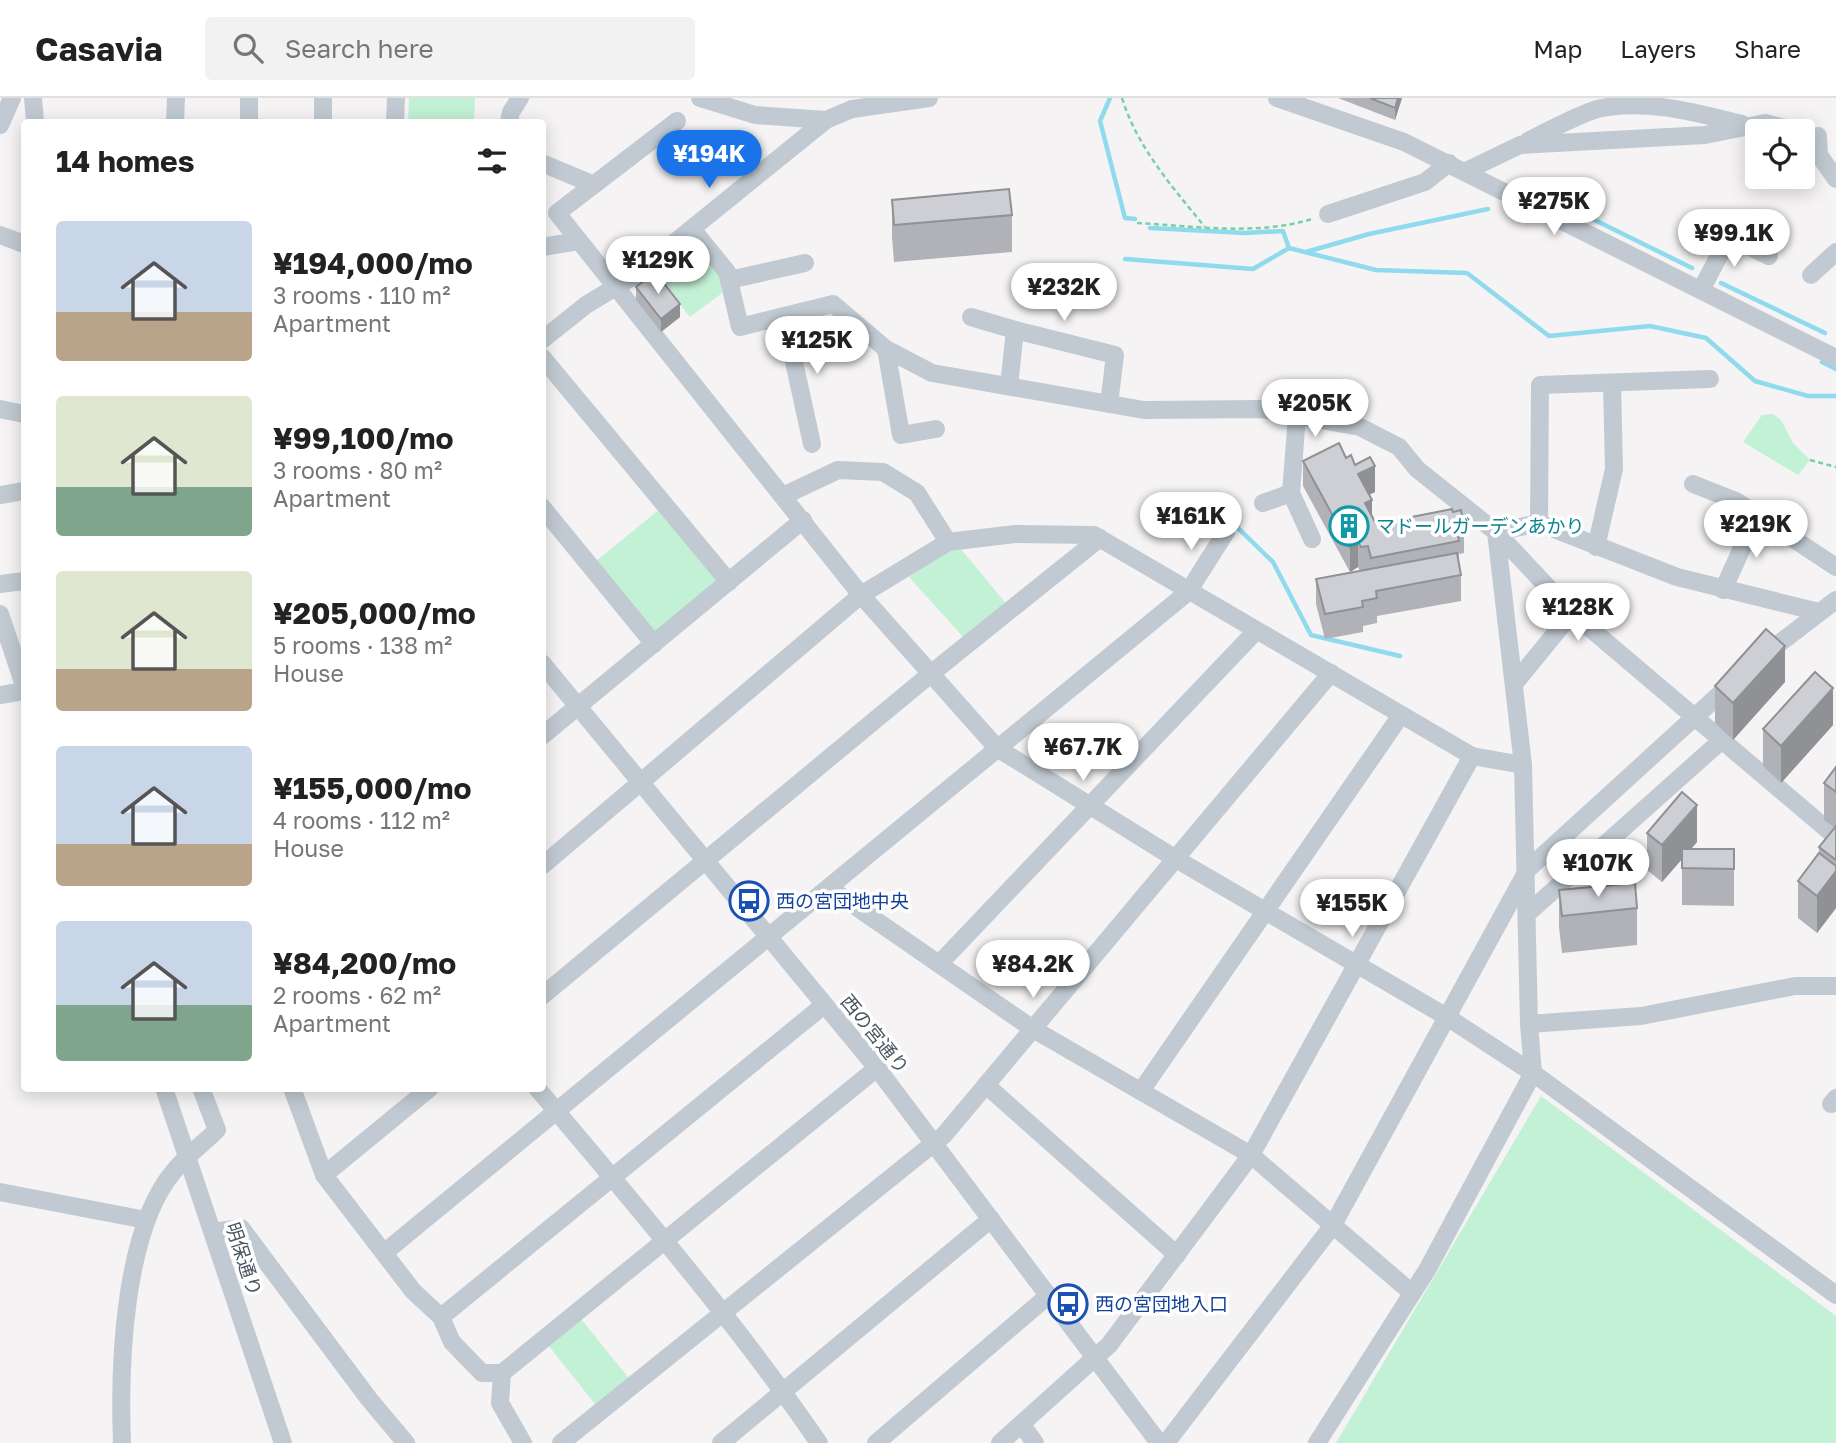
<!DOCTYPE html>
<html lang="en">
<head>
<meta charset="utf-8">
<style>
	:root { --surface:#fff; --page:#f2f2f2; --text:#222; --muted:#767676; --line:#e0e0e0; --accent:#1a73e8 }
	body { margin:0; font-family:"Golos Text","Noto Sans JP",sans-serif; background:var(--page); color:var(--text); height:100vh; display:flex; flex-direction:column; font-size:26px; white-space:nowrap }
	* { box-sizing:border-box; margin:0 }
	p { font-size:23px; color:var(--muted) }
	.icon { flex:none; width:38px; height:38px; fill:none; stroke:currentColor; stroke-width:2; stroke-linecap:round; stroke-linejoin:round }
	.map { position:relative; flex:1; overflow:hidden }
	.details { position:absolute; left:21px; top:21px; width:525px; height:973px; display:flex; flex-direction:column; background:var(--surface); border-radius:7px; box-shadow:0 4px 18px #0003 }
	.details>* { flex:none }
	.buttons { position:absolute; left:1745px; top:21px; display:grid; gap:14px }
	.buttons a { display:grid; place-items:center; width:70px; height:70px; border-radius:7px; background:var(--surface); box-shadow:0 4px 18px #0003; font-size:35px }
	.price { position:absolute; translate:-50% -60px; padding:0 16px; border-radius:24px; background:#fff; color:#222; font-size:23px; line-height:46px; filter:drop-shadow(0 2px 4px #0008) }
	.price::after { content:''; position:absolute; left:50%; top:42px; width:21px; height:16px; margin-left:-10px; background:inherit; clip-path:polygon(0 0,100% 0,50% 100%) }
	.price.selected { background:var(--accent); color:#fff }
	ul { padding:0; list-style:none }
	li { display:flex; align-items:center; gap:21px; height:175px; padding:0 35px }
	li span { display:grid; place-items:center; flex:none; width:196px; height:140px; border-radius:7px; color:#555 }
	li>.icon { margin-inline-start:auto }
	span .icon { width:84px; height:84px; fill:#fffc; stroke-width:1 }
	li b { font-size:30px }
	h2 { display:flex; justify-content:space-between; align-items:center; height:84px; padding:0 35px; font-size:30px }
	header { display:flex; align-items:center; gap:42px; box-sizing:border-box; height:98px; padding:0 35px; background:var(--surface); border-bottom:2px solid var(--line) }
	header strong { font-size:33px }
	nav { display:flex; gap:38px; margin-inline-start:auto; font-size:24px }
	.search { width:490px; height:63px; background:var(--page); display:flex; align-items:center; gap:18px; box-sizing:border-box; padding:0 24px; border-radius:7px; color:var(--muted); font-size:26px }
	.map>svg:first-child { display:block }
	.green { fill:#c3f1d5 }
	.lines { fill:none; stroke-linecap:round; stroke-linejoin:round }
	.stream { stroke:#90daee; stroke-width:4.5 }
	.path { stroke:#7ad0a6; stroke-width:2.5; stroke-dasharray:5 3.5; stroke-linecap:butt }
	.minor { stroke:#c1cad2; stroke-width:18 }
	.wall { fill:#b0b2b7 }
	.shaded-wall { fill:#909195 }
	.building { fill:#cdcfd5; stroke:#909195; stroke-width:2 }
	.labels { text-anchor:middle; stroke-width:7; stroke-linejoin:round; paint-order:stroke }
	.culture-label { font-size:19px; fill:#0d838f; stroke:#fff; text-anchor:start }
	.transit-label { font-size:19px; fill:#164399; stroke:#fff; text-anchor:start }
	.street-label { font-size:19px; fill:#4a5661; stroke:#fff }
</style>
</head>
<body>
<header>
<strong>Casavia</strong>
<div class="search"><svg class="icon" aria-label="search" viewBox="0 0 24 24"><circle cx="10" cy="10" r="6"/><path d="M15 15l6 6"/></svg>Search here</div>
<nav><a>Map</a><a>Layers</a><a>Share</a></nav>
</header>
<div class="map">
<svg width="1836" height="1345" viewBox="0 0 1836 1345">
	<rect width="100%" height="100%" fill="#f5f3f3"/>
	<!-- green -->
	<g class="green">
		<polygon points="409,0 475,0 474,24 408,24"/>
		<polygon points="685,145 694,146 720,178 722,195 690,219 653,172"/>
		<polygon points="1773,316 1781,322 1793,345 1810,362 1798,377 1743,344 1762,317"/>
		<polygon points="660,411 717,477 717,489 659,535 651,534 595,464"/>
		<polygon points="960,450 1008,508 966,542 909,479 947,451"/>
		<polygon points="1541,998 1836,1218 1836,1345 1336,1345"/>
		<polygon points="581,1221 631,1283 599,1311 548,1247"/>
	</g>
	<g class="lines">
		<!-- stream -->
		<g class="stream">
			<polyline points="1110,0 1100,23 1125,120 1135,121"/>
			<polyline points="1548,99 1692,170"/>
			<polyline points="1150,130 1245,135 1283,133 1289,150"/>
			<polyline points="1306,154 1369,136 1488,111"/>
			<polyline points="1125,161 1253,171 1289,150 1376,172 1467,175 1549,238 1650,228 1706,240 1755,283 1808,298 1836,298"/>
			<polyline points="1721,185 1825,235"/>
			<polyline points="1822,264 1836,271"/>
			<polyline points="1210,403 1273,464 1311,537 1400,558"/>
		</g>
		<!-- path -->
		<g class="path">
			<path d="M1122,0C1137,49 1173,90 1205,129"/>
			<path d="M1137,125C1195,128 1256,138 1312,121"/>
			<polyline points="1810,362 1836,369"/>
		</g>
		<!-- minor -->
		<g class="minor">
			<polyline points="33,0 35,24"/>
			<polyline points="249,0 249,24"/>
			<polyline points="700,0 755,17 826,22"/>
			<polyline points="1277,0 1404,44 1836,260"/>
			<polyline points="175,24 176,0"/>
			<polyline points="323,24 323,0"/>
			<polyline points="395,24 396,0"/>
			<polyline points="509,24 511,14 520,0"/>
			<polyline points="0,27 12,0"/>
			<polyline points="1818,38 1819,57 1836,81"/>
			<path d="M1528,43C1550,32 1573,19 1597,11C1644,0 1697,15 1742,26"/>
			<polyline points="542,65 592,86"/>
			<polyline points="1466,73 1520,47 1705,37 1765,25 1798,33"/>
			<polyline points="1328,116 1425,84 1449,65"/>
			<polyline points="692,131 727,174 740,229 833,206 886,251 932,275 1144,312 1261,311 1360,329 1399,349 1417,371 1496,434 1523,667 1529,926 1533,975 1427,1172 1317,1345"/>
			<polyline points="0,137 24,146"/>
			<polyline points="542,149 579,143"/>
			<polyline points="1811,177 1836,154"/>
			<polyline points="729,182 805,165"/>
			<polyline points="1701,192 1729,139 1769,158"/>
			<polyline points="784,218 812,346"/>
			<polyline points="971,219 1015,232"/>
			<polyline points="542,242 586,207 632,179 826,22 852,11 929,0"/>
			<polyline points="886,251 901,337 936,331"/>
			<polyline points="542,259 729,484"/>
			<polyline points="1009,288 1015,232 1115,257 1109,306"/>
			<polyline points="0,311 24,316"/>
			<polyline points="1297,318 1291,395 1312,441"/>
			<polyline points="1693,386 1736,403 1836,469"/>
			<polyline points="0,397 24,393"/>
			<polyline points="783,398 838,372 883,374 917,395 948,444"/>
			<polyline points="1263,405 1291,395"/>
			<polyline points="542,409 654,546"/>
			<polyline points="1539,425 1540,287 1710,281"/>
			<polyline points="1496,434 1572,515 1836,739"/>
			<polyline points="1496,434 1539,425 1677,479 1819,514"/>
			<polyline points="1596,449 1614,371 1612,285"/>
			<polyline points="0,486 24,483"/>
			<polyline points="1723,492 1757,417"/>
			<polyline points="0,516 24,587"/>
			<polyline points="1764,557 1836,502"/>
			<polyline points="542,565 877,970 1159,1345"/>
			<polyline points="1514,586 1572,515"/>
			<polyline points="0,597 24,593"/>
			<polyline points="542,638 803,422"/>
			<polyline points="1523,667 1472,658 1094,437 1015,436 948,444 861,497 997,650 1176,761 1447,919 1533,975 1836,1197"/>
			<polyline points="542,768 861,497 557,115 677,23"/>
			<polyline points="829,790 1033,931 1251,1057 1412,1195"/>
			<polyline points="1528,815 1722,642"/>
			<polyline points="939,866 1256,533"/>
			<polyline points="542,898 933,574 1100,440"/>
			<polyline points="1529,926 1641,918 1795,888 1836,888"/>
			<polyline points="986,987 1177,1157"/>
			<polyline points="164,990 283,1345"/>
			<polyline points="292,990 324,1077 413,1193 441,1219 452,1244 482,1275 502,1275 500,1305 523,1345"/>
			<path d="M537,990C634,1106 734,1221 819,1345"/>
			<polyline points="1141,993 1401,617"/>
			<polyline points="1831,1006 1836,1000"/>
			<polyline points="324,1077 430,990"/>
			<polyline points="0,1094 146,1122"/>
			<polyline points="213,1134 241,1130 369,1301 406,1345"/>
			<polyline points="385,1154 1188,494 1226,434"/>
			<polyline points="441,1219 824,907"/>
			<polyline points="502,1275 877,970"/>
			<polyline points="1022,1327 1035,1345"/>
			<path d="M122,1345C119,1270 123,1133 174,1073C186,1058 203,1046 217,1032L201,990"/>
			<polyline points="561,1345 944,1037 1331,575"/>
			<polyline points="721,1345 991,1121"/>
			<polyline points="876,1345 1049,1197"/>
			<polyline points="1000,1345 1109,1247 1251,1057 1472,658"/>
			<polyline points="1166,1345 1333,1127 1528,771 1732,585"/>
		</g>
	</g>
	<!-- wall -->
	<g class="wall">
		<polygon points="1338,0 1402,0 1395,22"/>
		<polygon points="892,102 1012,117 1012,154 894,164 892,139"/>
		<polygon points="636,189 680,219 661,234 636,202"/>
		<polygon points="1346,360 1355,367 1375,394 1369,397 1372,417 1376,426 1464,430 1464,455 1459,456 1459,466 1461,477 1461,503 1377,518 1377,525 1363,528 1363,534 1325,541 1316,506 1316,481 1360,473 1358,469 1350,474 1303,388 1303,363"/>
		<polygon points="1785,584 1733,642 1715,625 1715,588"/>
		<polygon points="1833,627 1781,685 1763,668 1763,631"/>
		<polygon points="1836,669 1836,810 1817,835 1798,820 1798,783 1819,755 1819,749 1835,730 1824,722 1824,685"/>
		<polygon points="1647,735 1697,744 1691,751 1734,751 1734,808 1682,807 1682,761 1662,784 1647,772"/>
		<polygon points="1559,792 1637,810 1637,847 1562,855 1559,829"/>
	</g>
	<!-- shaded-wall -->
	<g class="shaded-wall">
		<polygon points="1398,0 1402,0 1395,22 1395,10"/>
		<polygon points="680,206 680,219 661,234 661,221"/>
		<polygon points="1375,368 1375,394 1358,402 1358,376"/>
		<polygon points="1372,402 1372,428 1365,405"/>
		<polygon points="1358,444 1358,469 1350,474 1350,449"/>
		<polygon points="1785,548 1785,584 1733,642 1733,605"/>
		<polygon points="1833,590 1833,627 1781,685 1781,648"/>
		<polygon points="1697,707 1697,744 1662,784 1662,747"/>
		<polygon points="1836,773 1836,810 1817,835 1817,798"/>
	</g>
	<!-- building -->
	<g class="building">
		<polygon points="1370,0 1398,0 1395,10"/>
		<polygon points="1009,91 1012,117 894,127 892,102"/>
		<polygon points="655,174 680,206 661,221 636,189"/>
		<polygon points="1339,345 1346,360 1351,357 1355,367 1370,359 1375,368 1358,376 1372,402 1365,405 1376,426 1452,411 1453,414 1461,412 1464,430 1457,431 1459,443 1371,460 1368,448 1361,449 1358,444 1350,449 1303,363"/>
		<polygon points="1457,455 1461,477 1376,493 1377,500 1362,503 1363,509 1325,516 1316,481"/>
		<polygon points="1766,531 1785,548 1733,605 1715,588"/>
		<polygon points="1815,574 1833,590 1781,648 1763,631"/>
		<polygon points="1836,669 1836,694 1824,685"/>
		<polygon points="1682,694 1697,707 1662,747 1647,735"/>
		<polygon points="1836,728 1836,762 1819,749"/>
		<polygon points="1682,751 1734,751 1734,771 1682,770"/>
		<polygon points="1819,755 1836,768 1836,773 1817,798 1798,783"/>
		<polygon points="1635,785 1637,810 1562,818 1559,792"/>
	</g>
	<!-- icons -->
	<defs>
		<g id="building-ring" transform="scale(2.0125)"><circle r="9.5" fill="#fff" stroke="#0f9aa8" stroke-width="1.5"/><path d="M-4-6H4V6H1V3H-1V6H-4ZM-2.5-4.3h1.7v1.8h-1.7ZM.8-4.3h1.7v1.8H.8ZM-2.5-1h1.7V.8h-1.7ZM.8-1h1.7V.8H.8Z" fill="#0f9aa8"/></g>
		<g id="bus-ring" transform="scale(2.0125)"><circle r="9.5" fill="#fff" stroke="#1a4fb4" stroke-width="1.5"/><path d="M-5-6H5V4H4V6H2V4H-2V6H-4V4H-5ZM-3.5-4V0h7V-4ZM-3.5 1.2v1.5H-2V1.2ZM2 1.2v1.5H3.5V1.2Z" fill="#1a4fb4"/></g>
	</defs>
	<g fill-rule="evenodd">
		<use href="#building-ring" x="1349" y="428"/>
		<use href="#bus-ring" x="749" y="803"/>
		<use href="#bus-ring" x="1068" y="1206"/>
	</g>
	<g class="labels">
		<!-- culture labels -->
		<g class="culture-label">
			<text x="1376" y="435">マドールガーデンあかり</text>
		</g>
		<!-- transit labels -->
		<g class="transit-label">
			<text x="776" y="810">西の宮団地中央</text>
			<text x="1095" y="1213">西の宮団地入口</text>
		</g>
		<!-- street labels -->
		<g class="street-label">
			<text transform="translate(875 936) rotate(51)" y="7">西の宮通り</text>
			<text transform="translate(244 1161) rotate(72)" y="7">明保通り</text>
		</g>
	</g>
</svg>
<div class="buttons">
<a><svg class="icon" aria-label="locate" viewBox="0 0 24 24"><circle cx="12" cy="12" r="6"/><path d="M12 2v4M12 18v4M2 12h4M18 12h4"/></svg></a>
</div>
<b class="price selected" style="left:709px;top:92px">¥194K</b>
<b class="price" style="left:1554px;top:139px">¥275K</b>
<b class="price" style="left:1734px;top:171px">¥99.1K</b>
<b class="price" style="left:658px;top:198px">¥129K</b>
<b class="price" style="left:1064px;top:225px">¥232K</b>
<b class="price" style="left:817px;top:278px">¥125K</b>
<b class="price" style="left:1315px;top:341px">¥205K</b>
<b class="price" style="left:1191px;top:454px">¥161K</b>
<b class="price" style="left:1756px;top:462px">¥219K</b>
<b class="price" style="left:1578px;top:545px">¥128K</b>
<b class="price" style="left:1083px;top:685px">¥67.7K</b>
<b class="price" style="left:1598px;top:801px">¥107K</b>
<b class="price" style="left:1352px;top:841px">¥155K</b>
<b class="price" style="left:1033px;top:902px">¥84.2K</b>
<section class="details">
<h2>14 homes<svg class="icon" aria-label="filters" viewBox="0 0 24 24"><path d="M4 7h16M4 17h16"/><circle cx="9" cy="7" r="2"/><circle cx="15" cy="17" r="2"/></svg></h2>
<ul>
<li><span style="background:linear-gradient(#c9d6e8 65%,#b9a48a 0)"><svg class="icon" aria-label="home" viewBox="0 0 24 24"><path d="M3 11l9-7 9 7M6 9v11h12V9"/></svg></span><div><b>¥194,000/mo</b><p>3 rooms · 110 m²</p><p>Apartment</p></div></li>
<li><span style="background:linear-gradient(#dfe7d0 65%,#7fa58c 0)"><svg class="icon" aria-label="home" viewBox="0 0 24 24"><path d="M3 11l9-7 9 7M6 9v11h12V9"/></svg></span><div><b>¥99,100/mo</b><p>3 rooms · 80 m²</p><p>Apartment</p></div></li>
<li><span style="background:linear-gradient(#dfe7d0 70%,#b9a48a 0)"><svg class="icon" aria-label="home" viewBox="0 0 24 24"><path d="M3 11l9-7 9 7M6 9v11h12V9"/></svg></span><div><b>¥205,000/mo</b><p>5 rooms · 138 m²</p><p>House</p></div></li>
<li><span style="background:linear-gradient(#c9d6e8 70%,#b9a48a 0)"><svg class="icon" aria-label="home" viewBox="0 0 24 24"><path d="M3 11l9-7 9 7M6 9v11h12V9"/></svg></span><div><b>¥155,000/mo</b><p>4 rooms · 112 m²</p><p>House</p></div></li>
<li><span style="background:linear-gradient(#c9d6e8 60%,#7fa58c 0)"><svg class="icon" aria-label="home" viewBox="0 0 24 24"><path d="M3 11l9-7 9 7M6 9v11h12V9"/></svg></span><div><b>¥84,200/mo</b><p>2 rooms · 62 m²</p><p>Apartment</p></div></li>
</ul>
</section>
</div>
</body>
</html>
